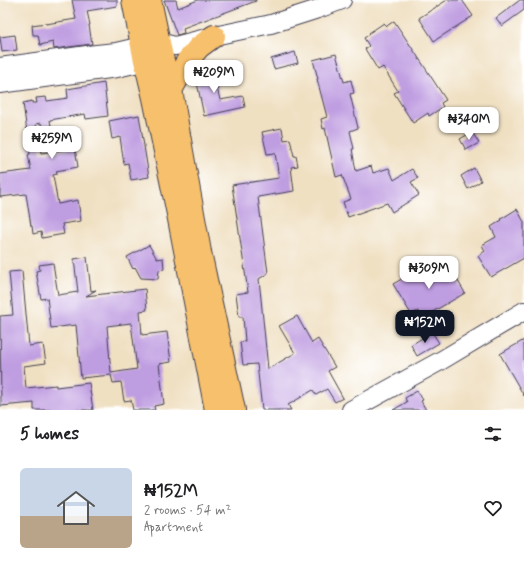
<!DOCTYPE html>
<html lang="en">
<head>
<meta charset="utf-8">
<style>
	:root { --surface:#fff; --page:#f2f2f2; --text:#202124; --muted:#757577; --line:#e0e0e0; --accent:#111827 }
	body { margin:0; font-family:Mynerve,sans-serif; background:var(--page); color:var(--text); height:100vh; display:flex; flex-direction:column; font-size:15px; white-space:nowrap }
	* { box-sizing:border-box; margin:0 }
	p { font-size:13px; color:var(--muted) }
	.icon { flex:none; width:22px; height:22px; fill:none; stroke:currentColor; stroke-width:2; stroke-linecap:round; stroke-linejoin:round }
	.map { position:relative; height:410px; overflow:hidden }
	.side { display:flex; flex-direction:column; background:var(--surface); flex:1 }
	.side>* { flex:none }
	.price { position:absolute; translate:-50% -34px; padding:0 9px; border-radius:8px; background:#fff; color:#222; font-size:13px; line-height:26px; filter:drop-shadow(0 1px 2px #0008) }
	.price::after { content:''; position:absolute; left:50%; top:24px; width:12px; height:9px; margin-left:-6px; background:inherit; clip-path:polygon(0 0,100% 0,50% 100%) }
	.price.active { background:var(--accent); color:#fff }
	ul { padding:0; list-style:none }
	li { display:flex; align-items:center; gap:12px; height:100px; padding:0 20px }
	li+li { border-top:1px solid var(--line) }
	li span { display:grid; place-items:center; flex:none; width:112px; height:80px; border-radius:6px; color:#555 }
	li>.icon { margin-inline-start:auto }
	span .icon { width:48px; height:48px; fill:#fffc; stroke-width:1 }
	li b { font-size:17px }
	h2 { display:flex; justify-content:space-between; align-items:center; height:48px; padding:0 20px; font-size:17px }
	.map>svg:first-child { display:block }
	.building { fill:#bf9de1; fill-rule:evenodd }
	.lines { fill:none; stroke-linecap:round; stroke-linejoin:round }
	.minor-casing { stroke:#413e4f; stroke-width:20 }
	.major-casing { stroke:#413e4f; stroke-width:24 }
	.minor { stroke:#fff; stroke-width:18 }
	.major { stroke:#f7c06c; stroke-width:22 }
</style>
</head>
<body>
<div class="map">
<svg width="524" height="410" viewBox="0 0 524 410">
	<rect width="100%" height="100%" fill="#fff"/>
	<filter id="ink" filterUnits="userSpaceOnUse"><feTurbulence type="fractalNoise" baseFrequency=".025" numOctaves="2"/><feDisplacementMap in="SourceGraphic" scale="8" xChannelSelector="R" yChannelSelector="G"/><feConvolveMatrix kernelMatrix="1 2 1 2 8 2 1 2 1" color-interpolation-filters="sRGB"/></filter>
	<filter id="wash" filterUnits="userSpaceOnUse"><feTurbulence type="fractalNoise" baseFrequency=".012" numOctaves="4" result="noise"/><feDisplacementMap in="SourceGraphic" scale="16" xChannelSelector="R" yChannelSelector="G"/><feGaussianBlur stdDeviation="0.9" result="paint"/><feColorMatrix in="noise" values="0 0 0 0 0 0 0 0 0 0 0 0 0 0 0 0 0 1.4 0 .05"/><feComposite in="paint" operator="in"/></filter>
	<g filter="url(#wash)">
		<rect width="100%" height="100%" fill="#f0e0c2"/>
		<g id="blocks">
			<!-- building -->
			<g class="building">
				<polygon points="72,0 117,0 117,6 87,11 90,25 89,25 92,44 54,49 53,42 40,45 38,35 33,35 32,25 46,23 46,24 76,19"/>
				<polygon points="164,0 176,0 178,8 198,0 256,0 256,1 183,28 184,33 177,35"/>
				<polygon points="447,0 462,0 473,16 434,41 419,18"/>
				<polygon points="520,0 524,0 524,10 502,26 496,18"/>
				<polygon points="394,21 424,66 446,100 441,103 443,107 429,116 428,113 413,123 394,93 398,91 383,67 378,70 365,49 369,46 364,38 370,34 369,33 384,23 387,26"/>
				<polygon points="15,35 17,50 2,52 0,37"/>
				<polygon points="295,52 298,63 274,69 271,59"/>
				<polygon points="336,54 344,82 351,80 354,93 350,94 358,128 350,131 354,149 352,149 356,171 371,166 373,173 389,168 394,180 412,169 418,178 411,182 419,195 392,212 387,203 348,217 343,202 351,199 342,175 336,177 325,128 323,129 321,119 327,117 317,79 318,79 313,60"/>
				<polygon points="198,67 212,67 220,100 243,96 245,107 204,116 196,78 200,77 197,69"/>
				<polygon points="104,83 108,116 86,119 85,114 50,120 51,126 42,128 41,123 36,124 41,153 75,148 78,167 56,171 57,174 53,175 58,204 78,200 81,221 62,224 64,234 42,238 41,232 33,234 32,226 31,226 26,194 0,197 0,174 31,170 28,155 30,154 23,103 32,101 32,103 37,103 36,98 46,97 47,101 68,98 67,89"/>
				<polygon points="139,115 149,177 131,180 128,163 124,164 120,137 112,139 109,121"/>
				<polygon points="282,128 284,140 290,139 294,156 296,156 298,166 291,167 294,191 258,197 268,273 259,279 268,369 295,353 279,326 297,316 312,343 318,339 335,367 328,371 343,398 335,402 327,389 316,395 313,390 288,405 291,410 262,410 257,364 243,365 240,342 245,341 243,317 239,317 236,294 248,292 232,185 279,178 275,153 267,154 262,132"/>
				<polygon points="472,132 479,143 466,150 460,139"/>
				<polygon points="474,168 481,181 468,189 461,176"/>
				<polygon points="517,209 524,222 524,258 491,277 478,256 485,251 482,245 496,237 491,227 502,220 501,219"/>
				<polygon points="149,245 157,259 163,258 164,269 159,270 158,279 141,278 135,267 133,269 127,257"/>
				<path d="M87,257L91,291L96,290L86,296L145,289L147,310L140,311L142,335L167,332L171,362L159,364L164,404L154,406L155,410H133L131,400L124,401L121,382L113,383L111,375L81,378L76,325L51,328L47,298L41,299L36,271L40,270L39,265L53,263L58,295L78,292L74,259ZM131,323L137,369L111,373L107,326Z"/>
				<polygon points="448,264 465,293 422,318 418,311 411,314 393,284 421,268 427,277"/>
				<polygon points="22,271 29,346 43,344 46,363 24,366 26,388 56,385 56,387 89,383 93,410 34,410 34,403 1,406 0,316 13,315 9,272"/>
				<polygon points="432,332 439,343 417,356 411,345"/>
				<polygon points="524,340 524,396 500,354"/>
				<polygon points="417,391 423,400 421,401 426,410 393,410 407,402 405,398"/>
			</g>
		</g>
	</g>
	<g filter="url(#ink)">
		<use href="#blocks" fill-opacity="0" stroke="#413e4f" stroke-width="1"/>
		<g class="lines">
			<!-- minor casing -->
			<g class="minor-casing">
				<g id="minor">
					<polyline points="0,67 87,55 116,52 159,42 175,46 214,36 271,24 318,9 342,0"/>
					<polyline points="0,84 117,68 159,58"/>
					<polyline points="351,410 442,360 524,311"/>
				</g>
			</g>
			<!-- major casing -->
			<g class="major-casing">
				<g id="major">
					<polyline points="133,0 144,56 154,98 178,214 216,410"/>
					<polyline points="150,0 162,57 171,90 200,252 234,410"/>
					<polyline points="171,90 188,60 199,47 214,36"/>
				</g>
			</g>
			<!-- minor -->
			<use href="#minor" class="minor"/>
			<!-- major -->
			<use href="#major" class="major"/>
		</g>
	</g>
</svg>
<b class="price" style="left:214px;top:94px">₦209M</b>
<b class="price" style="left:469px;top:141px">₦340M</b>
<b class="price" style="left:52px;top:160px">₦259M</b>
<b class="price" style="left:429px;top:290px">₦309M</b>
<b class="price active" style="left:425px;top:344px">₦152M</b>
</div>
<section class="side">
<h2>5 homes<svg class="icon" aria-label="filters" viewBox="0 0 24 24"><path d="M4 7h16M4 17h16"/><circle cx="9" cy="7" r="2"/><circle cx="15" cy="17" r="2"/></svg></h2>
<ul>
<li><span style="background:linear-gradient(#c9d6e8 60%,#b9a48a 0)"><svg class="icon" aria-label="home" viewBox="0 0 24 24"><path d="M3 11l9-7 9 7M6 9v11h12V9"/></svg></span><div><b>₦152M</b><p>2 rooms · 54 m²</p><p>Apartment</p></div><svg class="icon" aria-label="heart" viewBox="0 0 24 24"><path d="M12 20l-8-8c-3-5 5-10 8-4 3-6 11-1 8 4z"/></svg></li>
</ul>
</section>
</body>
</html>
